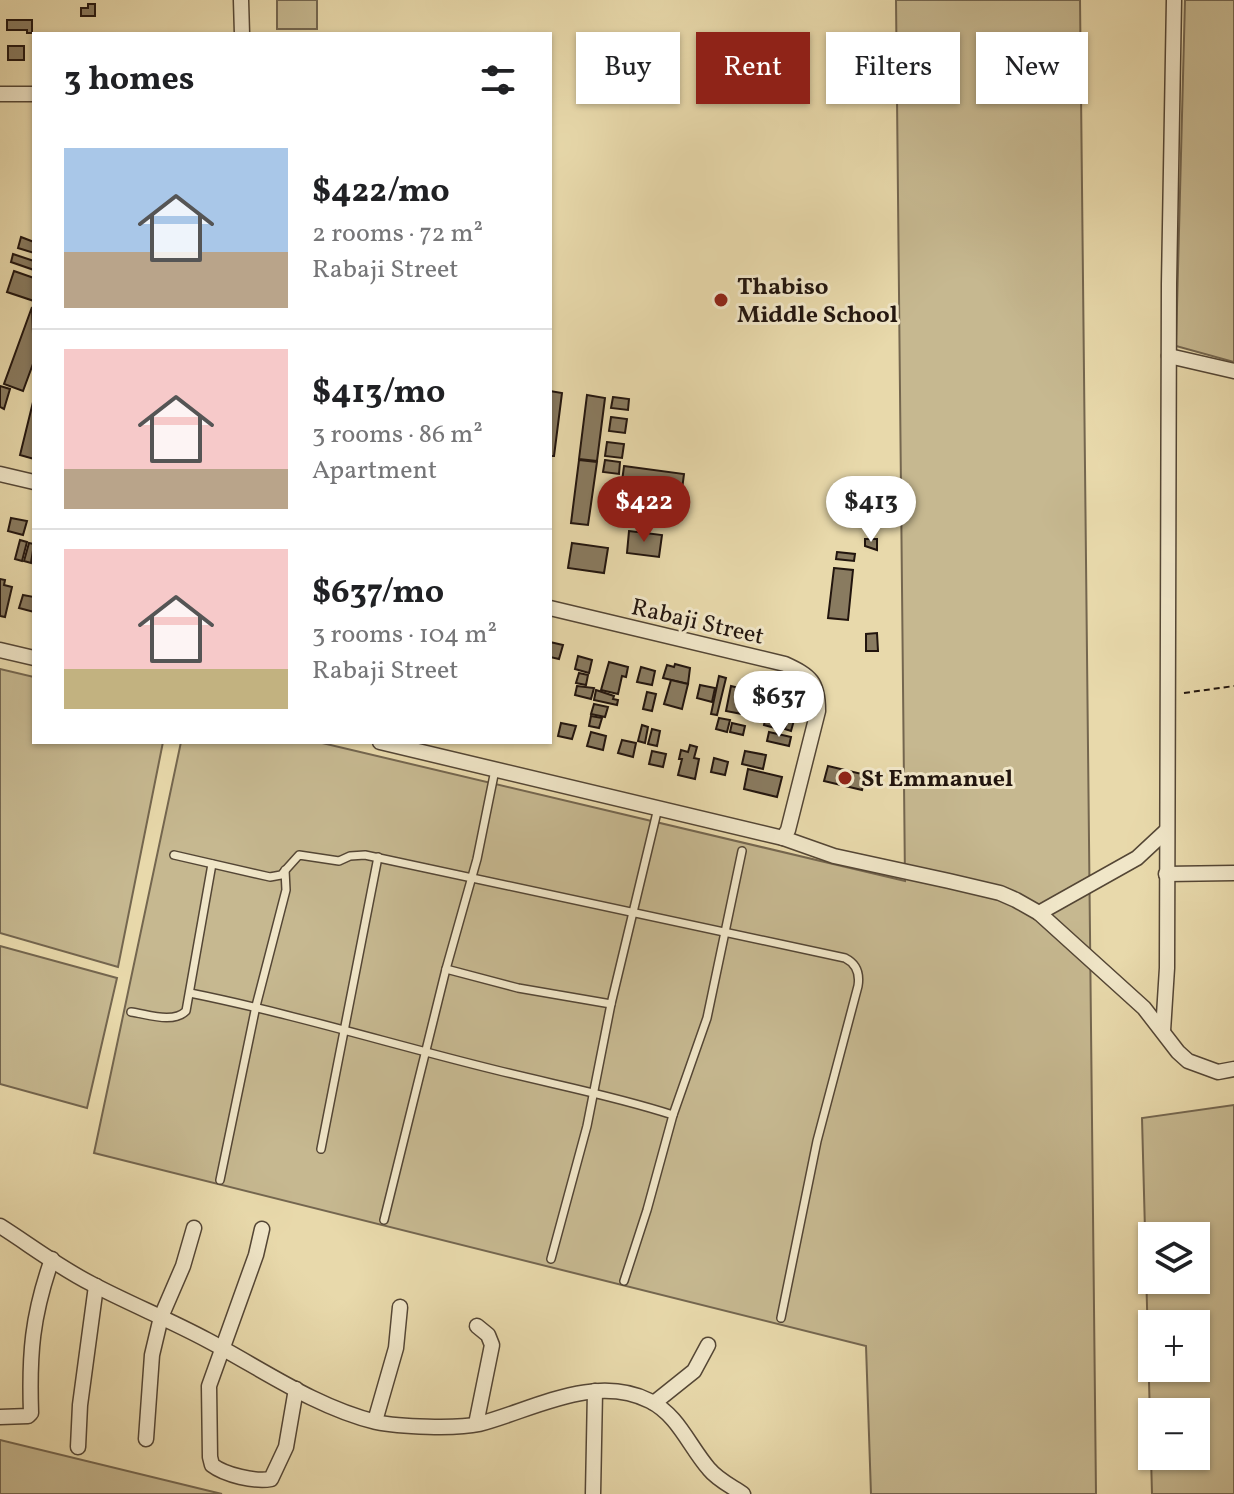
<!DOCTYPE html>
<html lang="en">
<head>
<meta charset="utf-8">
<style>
	:root { --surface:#fff; --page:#f6f6f6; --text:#202124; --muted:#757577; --line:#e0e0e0; --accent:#8f2418 }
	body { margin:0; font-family:Vollkorn,serif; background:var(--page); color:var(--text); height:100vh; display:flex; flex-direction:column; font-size:30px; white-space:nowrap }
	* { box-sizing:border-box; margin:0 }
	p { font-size:26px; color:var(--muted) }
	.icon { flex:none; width:44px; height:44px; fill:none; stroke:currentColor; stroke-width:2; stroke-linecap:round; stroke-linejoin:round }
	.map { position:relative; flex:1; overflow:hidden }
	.details { position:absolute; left:32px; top:32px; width:520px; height:712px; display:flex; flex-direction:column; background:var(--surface); border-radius:0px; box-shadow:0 2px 6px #0004 }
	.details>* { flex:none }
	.banner { position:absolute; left:576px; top:32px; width:538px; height:72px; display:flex; gap:16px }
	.fabs { position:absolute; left:1138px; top:1222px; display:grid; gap:16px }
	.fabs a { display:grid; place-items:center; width:72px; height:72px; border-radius:0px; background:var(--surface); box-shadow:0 2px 6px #0004; font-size:40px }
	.price { position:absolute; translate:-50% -68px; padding:0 18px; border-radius:28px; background:#fff; color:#222; font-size:26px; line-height:52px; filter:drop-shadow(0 2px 4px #0008) }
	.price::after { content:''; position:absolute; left:50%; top:48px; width:24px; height:18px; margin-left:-12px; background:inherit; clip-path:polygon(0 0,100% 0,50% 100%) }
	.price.current { background:var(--accent); color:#fff }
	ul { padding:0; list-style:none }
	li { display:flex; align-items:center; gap:24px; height:200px; padding:0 32px }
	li+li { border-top:2px solid var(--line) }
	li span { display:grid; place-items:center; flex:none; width:224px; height:160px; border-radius:0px; color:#555 }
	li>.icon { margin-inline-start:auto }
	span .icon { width:96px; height:96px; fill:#fffc; stroke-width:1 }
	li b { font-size:34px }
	h2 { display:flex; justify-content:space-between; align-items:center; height:96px; padding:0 32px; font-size:34px }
	.tag { padding:0 28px; border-radius:0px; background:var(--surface); box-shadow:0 2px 6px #0004; font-size:28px; line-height:72px }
	.tag.current { background:var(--accent); color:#fff }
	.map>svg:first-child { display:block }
	.green { fill:#c6b890; stroke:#74664f; stroke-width:2; fill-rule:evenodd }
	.building { fill:#897b60; stroke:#22150e; stroke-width:2 }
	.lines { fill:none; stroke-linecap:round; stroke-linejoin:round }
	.service-casing { stroke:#544635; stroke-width:10 }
	.minor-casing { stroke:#544635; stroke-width:17 }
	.path { stroke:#22150e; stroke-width:2; stroke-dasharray:6 4; stroke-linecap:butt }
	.service { stroke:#f0e6c8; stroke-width:7 }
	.minor { stroke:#f0e6c8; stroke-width:14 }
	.poi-dot { fill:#8f2418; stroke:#f0e6c8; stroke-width:3 }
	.labels { text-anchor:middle; stroke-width:6; stroke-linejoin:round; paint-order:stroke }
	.poi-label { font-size:24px; font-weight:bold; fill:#22150e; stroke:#f0e6c8; text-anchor:start }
	.street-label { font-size:24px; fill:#22150e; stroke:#f0e6c8 }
</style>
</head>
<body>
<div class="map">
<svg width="1234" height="1494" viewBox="0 0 1234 1494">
	<rect width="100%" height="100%" fill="#e8d9ab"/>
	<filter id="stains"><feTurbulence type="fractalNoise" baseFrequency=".0025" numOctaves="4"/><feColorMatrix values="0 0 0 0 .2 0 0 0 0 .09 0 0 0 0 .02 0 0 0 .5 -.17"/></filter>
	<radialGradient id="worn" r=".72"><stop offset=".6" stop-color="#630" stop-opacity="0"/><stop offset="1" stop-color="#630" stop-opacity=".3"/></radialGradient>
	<!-- green -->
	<g class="green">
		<rect x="277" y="0" width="40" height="29"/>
		<polygon points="896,0 1080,0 1096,1494 871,1494 866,1346 94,1153 181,742 318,742 905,881"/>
		<polygon points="1185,0 1234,0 1234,362 1176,346"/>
		<polygon points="0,669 34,677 34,742 163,742 118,967 0,933"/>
		<polygon points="0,946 117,978 87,1108 0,1084"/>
		<path d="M1234,1105V1494H1152L1142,1118ZM1152,1236H1196V1280H1152ZM1152,1324H1196V1368H1152ZM1152,1412H1196V1456H1152Z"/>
		<polygon points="0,1440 222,1494 0,1494"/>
	</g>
	<!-- building -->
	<g class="building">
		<polygon points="88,4 95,4 95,16 81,16 81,8 88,8"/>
		<polygon points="7,20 32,20 32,33 27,33 27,30 7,30"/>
		<rect x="8" y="46" width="16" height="14"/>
		<polygon points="21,237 34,242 34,253 18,248"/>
		<polygon points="13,254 34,261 34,270 11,262"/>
		<polygon points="14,271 34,278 34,301 7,292"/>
		<polygon points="32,307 34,361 23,391 4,384"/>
		<polygon points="0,386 10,389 4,409 0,407"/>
		<polygon points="550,391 562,393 554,456 550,456"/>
		<polygon points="587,395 605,398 597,461 579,459"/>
		<polygon points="613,397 629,399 628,410 611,408"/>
		<polygon points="34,398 34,459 20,455"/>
		<polygon points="611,417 627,419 625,433 609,431"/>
		<polygon points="607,442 624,444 622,458 605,456"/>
		<polygon points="579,460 597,462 588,525 571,523"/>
		<polygon points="605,460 620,462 619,474 603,472"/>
		<polygon points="624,466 684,474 681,497 621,489"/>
		<polygon points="11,518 27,521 23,535 8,531"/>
		<polygon points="629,531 662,535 659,557 627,553"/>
		<polygon points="865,539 877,539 877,550 865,546"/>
		<polygon points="20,540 27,542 22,561 15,559"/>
		<polygon points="29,543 34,544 31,563 24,561"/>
		<polygon points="572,543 608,548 604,573 568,568"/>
		<polygon points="837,552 855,554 854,561 836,559"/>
		<polygon points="834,568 853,570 848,620 828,618"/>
		<polygon points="0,579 5,580 4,585 12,587 5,617 0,616"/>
		<polygon points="23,595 34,597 34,612 19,608"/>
		<polygon points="877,633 878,651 866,651 866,634"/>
		<polygon points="550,642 563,645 559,659 550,657"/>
		<polygon points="578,656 592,660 589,673 575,669"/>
		<polygon points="609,662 628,667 626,677 622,676 618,694 601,690"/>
		<polygon points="675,664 690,668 688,684 663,678 667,665 674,667"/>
		<polygon points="641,667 655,671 652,685 637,682"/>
		<polygon points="579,673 588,675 586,685 576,683"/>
		<polygon points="719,676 726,678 717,715 711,714"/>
		<polygon points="671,680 688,684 682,709 664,704"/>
		<polygon points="700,685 715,688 712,702 697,698"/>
		<polygon points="577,686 594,688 591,699 575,695"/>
		<polygon points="731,686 755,692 750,712 743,710 742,714 726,711"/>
		<polygon points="596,690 614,696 613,699 618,700 617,705 594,700"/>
		<polygon points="647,692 656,694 652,711 643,709"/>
		<polygon points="774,692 786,694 782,722 777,721 775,728 764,725 766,716 760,715 765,694 773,696"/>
		<polygon points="594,704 608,707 605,717 591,714"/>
		<polygon points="791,704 798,706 791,731 785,729"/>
		<polygon points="591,716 602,718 599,728 589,726"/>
		<polygon points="719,718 730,720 727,732 716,729"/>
		<polygon points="561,723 576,726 572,739 558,736"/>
		<polygon points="732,723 745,726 743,735 730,732"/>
		<polygon points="642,725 648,727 645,743 638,741"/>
		<polygon points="652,729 660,731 657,746 648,744"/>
		<polygon points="591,732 606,736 603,750 587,746"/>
		<polygon points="769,732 791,737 789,746 767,741"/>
		<polygon points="622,740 636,743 633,757 618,753"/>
		<polygon points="690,745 697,747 694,758 699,759 695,779 678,775 682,759 679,759 681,750 688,752"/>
		<polygon points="652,751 666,754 663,767 649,764"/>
		<polygon points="745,751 766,755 763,769 742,764"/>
		<polygon points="714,758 728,762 725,775 711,772"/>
		<polygon points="828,766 866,775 862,790 824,781"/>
		<polygon points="748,769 782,777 777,797 744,789"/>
	</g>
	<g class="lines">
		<!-- service casing -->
		<g class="service-casing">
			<g id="service">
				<path d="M174,855L270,877L281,875L299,855L339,861L350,856L365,855L845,958C857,964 860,974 858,986L817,1141L781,1318"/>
				<polyline points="446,969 518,988 611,1004"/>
				<path d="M190,993C294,1014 394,1045 496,1070C556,1085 615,1096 673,1115"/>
				<path d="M131,1012C147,1014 173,1024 186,1011L212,864"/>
				<polyline points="321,1149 378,857"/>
				<polyline points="220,1180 256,1006 286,890 285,870"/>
				<polyline points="384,1220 446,969 477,859 495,770"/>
				<polyline points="551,1259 587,1126 611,1004 658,808"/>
				<polyline points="624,1281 647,1210 673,1115 707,1018 742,851"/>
			</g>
		</g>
		<!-- minor casing -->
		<g class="minor-casing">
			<g id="minor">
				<polyline points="241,0 242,34"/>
				<polyline points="0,94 34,94"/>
				<polyline points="1169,356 1234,371"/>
				<polyline points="0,474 34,482"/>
				<path d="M550,608L785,664C811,676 818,682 818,711L788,830L783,838"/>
				<polyline points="0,650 34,658"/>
				<polyline points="380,742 783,838 834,856 949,881 1000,893 1016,900 1039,913 1144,1008 1178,1052 1188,1061 1218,1072 1234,1069"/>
				<polyline points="1166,874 1234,873"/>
				<polyline points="1039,913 1137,858 1166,831"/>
				<polyline points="1163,1031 1167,968 1169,284 1174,0"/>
				<path d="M0,1226C30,1245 60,1268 92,1284C130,1304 170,1320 207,1340C262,1369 315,1407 376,1422C399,1427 457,1429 479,1424C533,1410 594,1373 650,1401C678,1415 689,1446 709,1469C718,1480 731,1486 743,1494"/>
				<path d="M262,1229L256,1255L209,1386L210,1457L212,1465C225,1475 255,1482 271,1479L286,1447L296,1389"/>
				<polyline points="654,1403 694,1371 708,1345"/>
				<path d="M0,1417L28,1416L31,1413C29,1354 32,1316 52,1259"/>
				<polyline points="375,1421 396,1348 400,1307"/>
				<polyline points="476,1424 492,1345 488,1335 477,1326"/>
				<polyline points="146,1439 152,1355 161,1317 183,1266 194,1228"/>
				<polyline points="78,1447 80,1405 96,1286"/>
				<polyline points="593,1494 595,1391"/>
			</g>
		</g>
		<!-- path -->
		<polyline class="path" points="1184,693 1234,686"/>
		<!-- service -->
		<use href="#service" class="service"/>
		<!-- minor -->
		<use href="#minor" class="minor"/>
	</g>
	<!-- markers -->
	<g class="poi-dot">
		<circle cx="721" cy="300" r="8"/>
		<circle cx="845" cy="778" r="8"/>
	</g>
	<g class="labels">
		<!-- poi labels -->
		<g class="poi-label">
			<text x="737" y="294">Thabiso<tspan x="737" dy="28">Middle School</tspan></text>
			<text x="861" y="786">St Emmanuel</text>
		</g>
		<!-- street labels -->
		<g class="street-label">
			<text transform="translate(698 621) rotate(13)" y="8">Rabaji Street</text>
		</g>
	</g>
	<rect width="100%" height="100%" filter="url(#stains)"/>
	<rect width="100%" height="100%" fill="url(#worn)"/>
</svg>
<div class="fabs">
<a><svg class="icon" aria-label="layers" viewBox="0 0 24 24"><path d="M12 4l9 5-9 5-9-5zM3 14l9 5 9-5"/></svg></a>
<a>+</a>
<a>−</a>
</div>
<b class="price current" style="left:644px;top:544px">$422</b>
<b class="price" style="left:871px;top:544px">$413</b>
<b class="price" style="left:779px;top:739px">$637</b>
<div class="banner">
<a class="tag">Buy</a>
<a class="tag current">Rent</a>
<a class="tag">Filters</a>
<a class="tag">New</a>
</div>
<section class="details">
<h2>3 homes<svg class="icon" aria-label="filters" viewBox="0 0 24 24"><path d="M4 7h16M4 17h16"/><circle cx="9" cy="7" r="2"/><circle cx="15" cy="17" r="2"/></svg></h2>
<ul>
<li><span style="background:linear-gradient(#a9c7e8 65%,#b9a48a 0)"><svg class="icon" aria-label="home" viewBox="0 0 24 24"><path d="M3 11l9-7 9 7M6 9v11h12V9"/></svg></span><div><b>$422/mo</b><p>2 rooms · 72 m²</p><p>Rabaji Street</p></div></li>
<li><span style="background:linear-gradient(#f6c9c9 75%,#b9a48a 0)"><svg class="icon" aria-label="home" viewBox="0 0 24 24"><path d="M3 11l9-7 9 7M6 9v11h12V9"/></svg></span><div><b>$413/mo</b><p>3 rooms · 86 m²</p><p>Apartment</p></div></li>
<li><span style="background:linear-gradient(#f6c9c9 75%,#c2b280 0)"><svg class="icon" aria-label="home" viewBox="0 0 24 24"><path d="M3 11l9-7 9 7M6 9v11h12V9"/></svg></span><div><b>$637/mo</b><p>3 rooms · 104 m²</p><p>Rabaji Street</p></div></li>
</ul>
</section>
</div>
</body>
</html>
